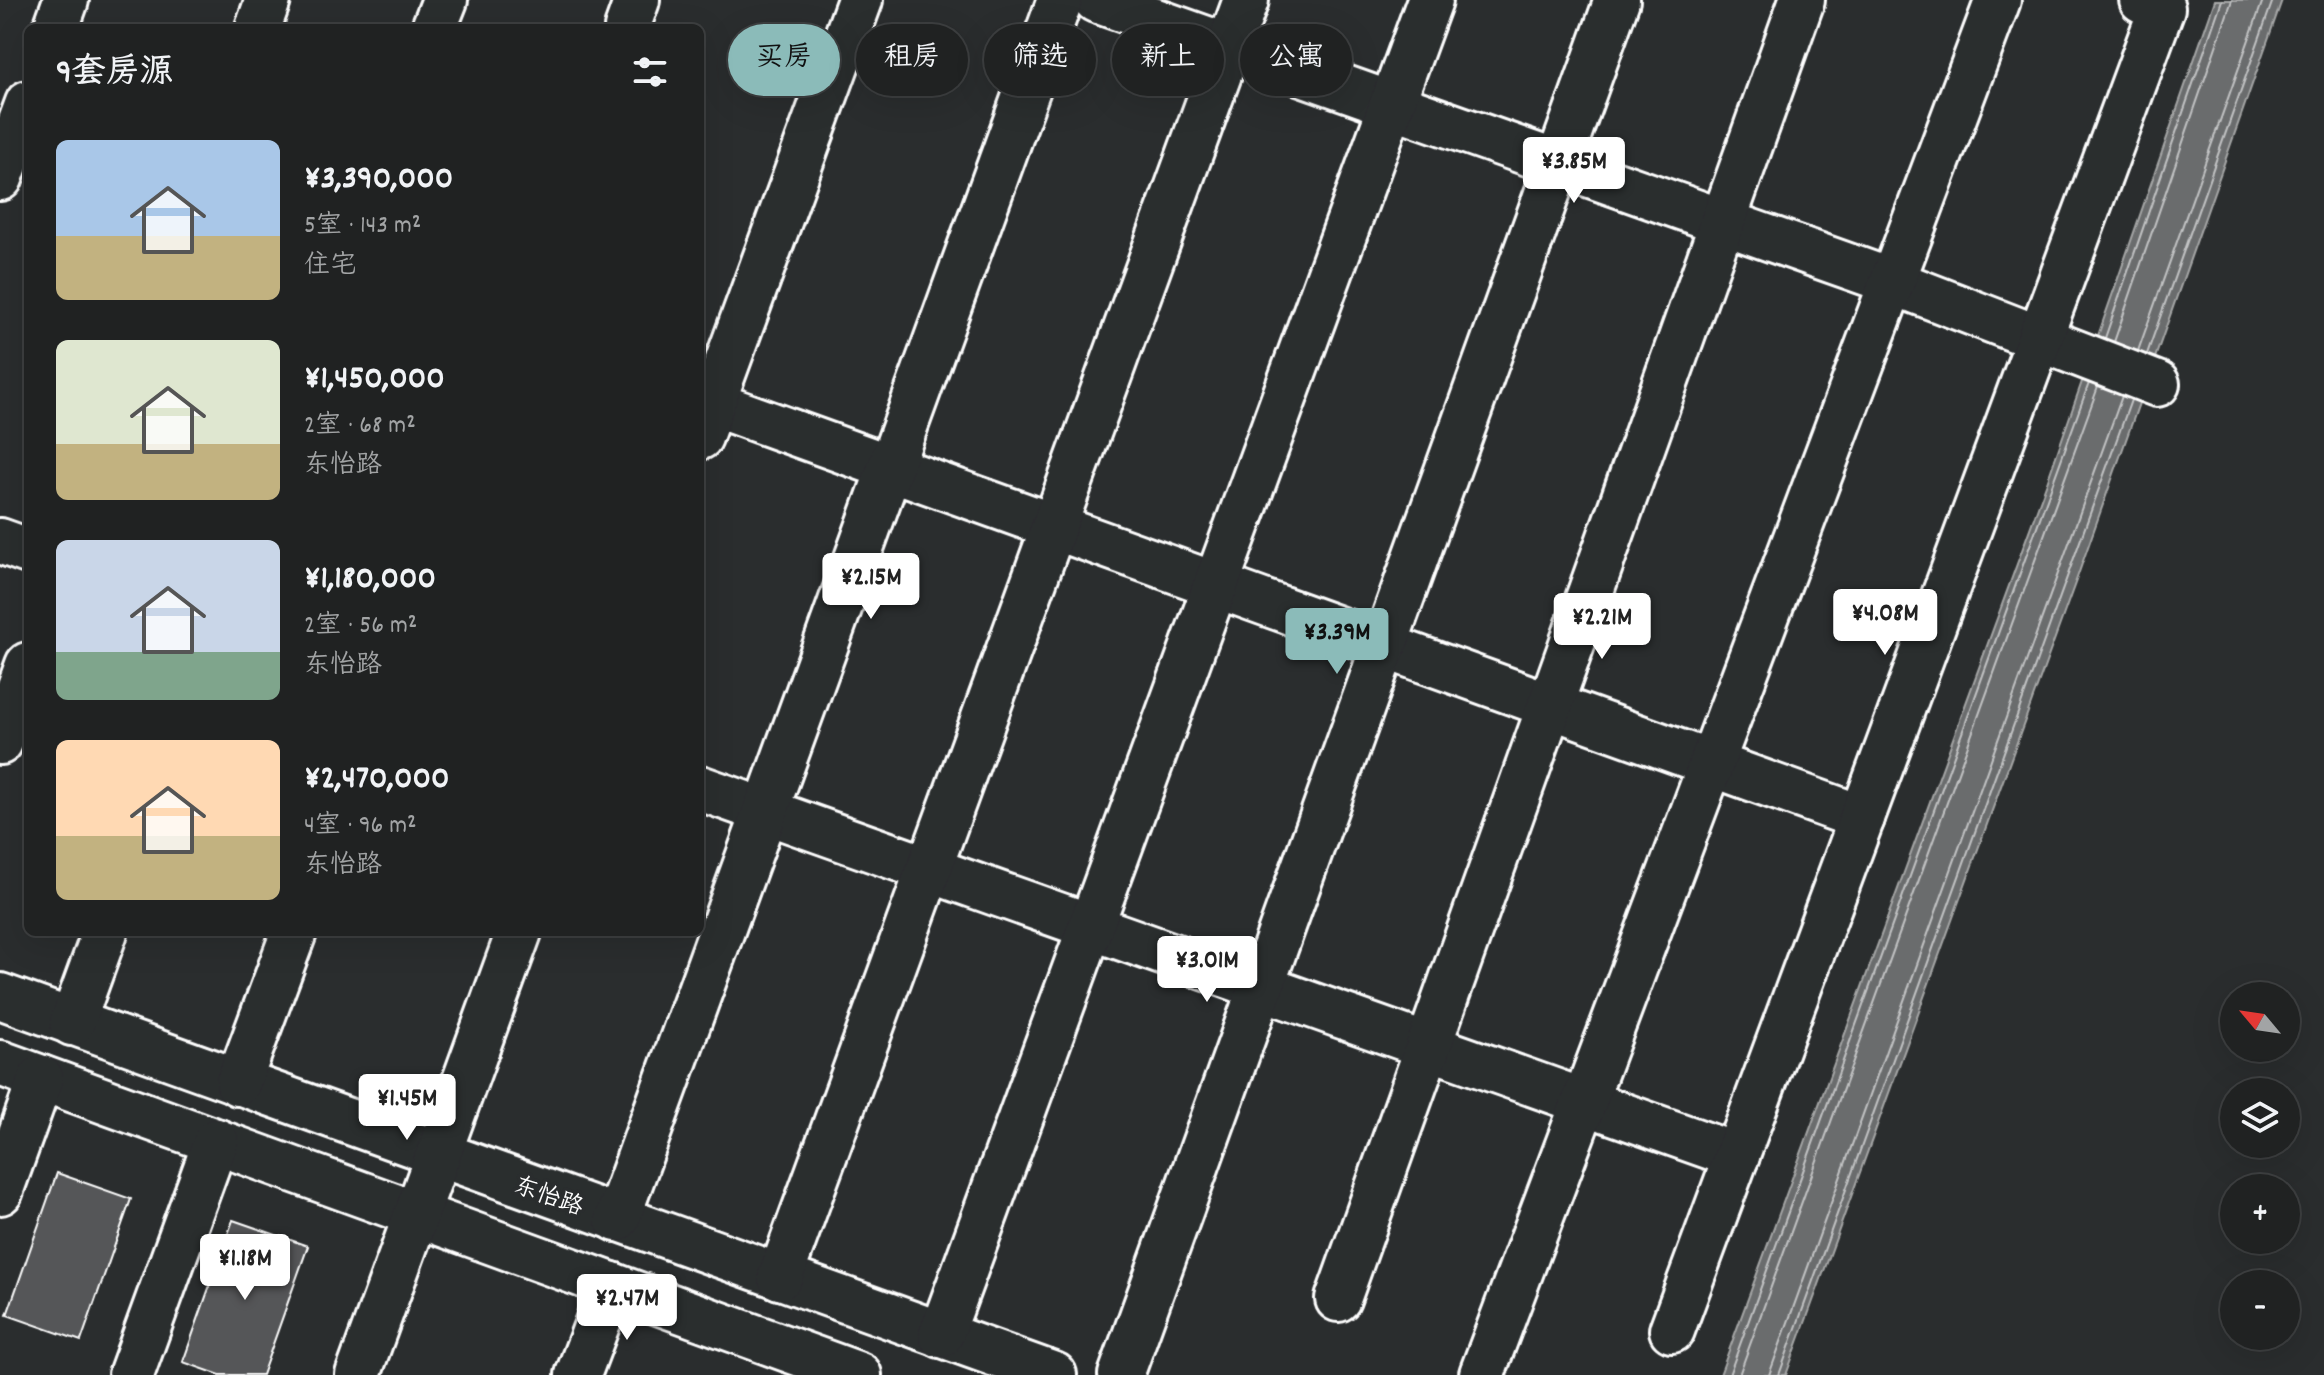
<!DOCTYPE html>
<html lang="zh">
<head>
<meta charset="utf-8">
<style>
	:root { --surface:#202222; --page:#2d2f2f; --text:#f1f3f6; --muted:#a2a4a5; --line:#3d3f40; --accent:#8bbbb9 }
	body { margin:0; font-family:Dekko,"LXGW WenKai TC",sans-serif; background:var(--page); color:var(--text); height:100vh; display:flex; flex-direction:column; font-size:30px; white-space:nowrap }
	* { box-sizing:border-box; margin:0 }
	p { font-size:26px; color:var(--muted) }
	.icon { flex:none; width:44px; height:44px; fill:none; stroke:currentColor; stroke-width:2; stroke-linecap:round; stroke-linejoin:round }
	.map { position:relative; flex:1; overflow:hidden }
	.sheet { position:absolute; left:24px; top:24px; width:680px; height:912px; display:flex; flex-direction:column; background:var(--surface); border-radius:12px; box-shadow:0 8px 32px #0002,0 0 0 2px var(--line) }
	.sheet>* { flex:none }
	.hud { position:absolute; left:728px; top:24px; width:760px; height:72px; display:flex; gap:16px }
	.needle { width:52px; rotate:299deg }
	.fabs { position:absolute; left:2220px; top:982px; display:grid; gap:16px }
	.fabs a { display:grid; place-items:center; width:80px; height:80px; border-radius:50%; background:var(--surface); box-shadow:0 8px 32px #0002,0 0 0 2px var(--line); font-size:40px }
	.price { position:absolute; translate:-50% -68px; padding:0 18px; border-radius:8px; background:#fff; color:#222; font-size:26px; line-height:52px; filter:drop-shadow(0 2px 4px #0008) }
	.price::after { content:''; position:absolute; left:50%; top:48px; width:24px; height:18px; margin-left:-12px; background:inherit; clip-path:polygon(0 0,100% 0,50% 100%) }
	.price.current { background:var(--accent); color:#111 }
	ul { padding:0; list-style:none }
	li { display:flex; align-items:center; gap:24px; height:200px; padding:0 32px }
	li span { display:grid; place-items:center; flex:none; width:224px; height:160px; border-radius:12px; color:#555 }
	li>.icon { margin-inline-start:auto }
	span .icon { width:96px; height:96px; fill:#fffc; stroke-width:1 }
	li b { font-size:34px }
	h2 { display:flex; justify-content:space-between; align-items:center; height:96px; padding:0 32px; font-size:34px }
	.chip { padding:0 28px; border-radius:36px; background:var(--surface); box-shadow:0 8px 32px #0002,0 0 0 2px var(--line); font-size:28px; line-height:72px }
	.chip.current { background:var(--accent); color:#111 }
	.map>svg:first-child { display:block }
	.water { fill:#6a6c6d; stroke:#a6a7a7; stroke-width:2 }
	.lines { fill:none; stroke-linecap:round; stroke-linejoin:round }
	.shore { stroke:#c3c4c5; stroke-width:2 }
	.building { fill:#555758; stroke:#fff; stroke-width:2 }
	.minor-casing { stroke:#fff; stroke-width:50 }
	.minor { stroke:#2a2d2e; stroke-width:44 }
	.labels { text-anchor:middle; stroke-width:7; stroke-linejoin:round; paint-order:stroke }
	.street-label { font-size:24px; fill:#fff; stroke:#2a2d2e }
</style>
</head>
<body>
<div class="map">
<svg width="2324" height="1375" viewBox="0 0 2324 1375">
	<rect width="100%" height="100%" fill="#2a2d2e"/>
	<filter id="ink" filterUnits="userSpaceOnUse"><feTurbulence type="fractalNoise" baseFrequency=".0125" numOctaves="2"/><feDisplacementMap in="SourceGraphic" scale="16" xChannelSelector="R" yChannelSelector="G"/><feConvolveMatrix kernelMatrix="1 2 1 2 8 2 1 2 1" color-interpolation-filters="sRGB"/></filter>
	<g filter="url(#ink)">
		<!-- water -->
		<polygon class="water" points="2215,0 2282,0 2078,575 1786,1375 1720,1375 2047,482"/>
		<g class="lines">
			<!-- shore -->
			<g class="shore">
				<polyline points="2105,338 2222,0"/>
				<polyline points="2114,342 2232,0"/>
				<polyline points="2138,351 2263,0"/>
				<polyline points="2147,354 2273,0"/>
				<polyline points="1729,1375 2089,383"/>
				<polyline points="1739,1375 2098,387"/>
				<polyline points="1769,1375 2122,396"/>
				<polyline points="1779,1375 2131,400"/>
			</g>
		</g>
		<!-- building -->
		<g class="building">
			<polygon points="57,1173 131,1199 81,1341 7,1315"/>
			<polygon points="233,1220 308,1246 262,1375 220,1375 183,1362"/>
		</g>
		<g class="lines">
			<!-- minor casing -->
			<g class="minor-casing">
				<g id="minor">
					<polyline points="1096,0 1893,282 2157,384"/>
					<polyline points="56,28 66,0"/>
					<polyline points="258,28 268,0"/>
					<polyline points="434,28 445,0"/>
					<polyline points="627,28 637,0"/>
					<polyline points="0,178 28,103"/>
					<polyline points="700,399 1862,818"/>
					<polyline points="700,437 860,0"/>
					<polyline points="0,541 28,551"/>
					<polyline points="0,742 28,665"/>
					<polyline points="700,788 1737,1156"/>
					<polyline points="0,996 1054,1375"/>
					<polyline points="72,1023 105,932"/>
					<polyline points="0,1063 859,1375"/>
					<polyline points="238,1083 294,932"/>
					<polyline points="0,1192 41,1078"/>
					<polyline points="617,1219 1060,0"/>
					<polyline points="780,1277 1246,0"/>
					<polyline points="1338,1299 1802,0"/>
					<polyline points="1672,1330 2162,8 2142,0"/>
					<polyline points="941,1335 1430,0"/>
					<polyline points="1482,1374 1998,0"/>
					<polyline points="131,1375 216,1141"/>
					<polyline points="358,1375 519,932"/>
					<polyline points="578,1375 612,1285"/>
					<polyline points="1121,1375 1617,0"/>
				</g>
			</g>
			<!-- minor -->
			<use href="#minor" class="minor"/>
		</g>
	</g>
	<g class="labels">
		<!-- street labels -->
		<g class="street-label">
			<text transform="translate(549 1195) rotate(20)" y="8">东怡路</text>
		</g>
	</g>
</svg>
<div class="fabs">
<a><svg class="needle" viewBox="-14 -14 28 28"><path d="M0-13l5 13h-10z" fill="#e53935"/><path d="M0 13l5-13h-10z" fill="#a2a4a5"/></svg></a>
<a><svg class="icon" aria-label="layers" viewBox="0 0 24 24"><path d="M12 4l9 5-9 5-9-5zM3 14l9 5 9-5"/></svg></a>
<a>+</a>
<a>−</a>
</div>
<b class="price" style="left:1574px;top:205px">¥3.85M</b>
<b class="price" style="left:871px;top:621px">¥2.15M</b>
<b class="price" style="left:1885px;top:657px">¥4.08M</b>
<b class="price" style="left:1602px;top:661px">¥2.21M</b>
<b class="price current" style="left:1337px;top:676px">¥3.39M</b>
<b class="price" style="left:1207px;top:1004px">¥3.01M</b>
<b class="price" style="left:407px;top:1142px">¥1.45M</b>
<b class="price" style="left:245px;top:1302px">¥1.18M</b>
<b class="price" style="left:627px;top:1342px">¥2.47M</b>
<div class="hud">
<a class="chip current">买房</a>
<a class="chip">租房</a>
<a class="chip">筛选</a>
<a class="chip">新上</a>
<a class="chip">公寓</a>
</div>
<section class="sheet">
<h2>9套房源<svg class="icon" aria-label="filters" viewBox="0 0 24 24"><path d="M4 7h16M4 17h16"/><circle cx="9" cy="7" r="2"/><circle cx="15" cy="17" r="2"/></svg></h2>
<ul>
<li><span style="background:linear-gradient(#a9c7e8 60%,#c2b280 0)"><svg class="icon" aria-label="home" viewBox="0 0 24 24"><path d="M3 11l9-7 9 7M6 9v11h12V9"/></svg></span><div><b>¥3,390,000</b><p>5室 · 143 m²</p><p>住宅</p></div></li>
<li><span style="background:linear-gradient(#dfe7d0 65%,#c2b280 0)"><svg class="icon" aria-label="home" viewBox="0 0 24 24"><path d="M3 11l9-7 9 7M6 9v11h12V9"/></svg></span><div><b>¥1,450,000</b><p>2室 · 68 m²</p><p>东怡路</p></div></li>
<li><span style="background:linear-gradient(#c9d6e8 70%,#7fa58c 0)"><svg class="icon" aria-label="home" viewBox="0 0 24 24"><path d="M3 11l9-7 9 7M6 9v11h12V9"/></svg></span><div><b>¥1,180,000</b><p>2室 · 56 m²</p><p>东怡路</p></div></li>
<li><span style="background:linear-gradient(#ffd9b3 60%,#c2b280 0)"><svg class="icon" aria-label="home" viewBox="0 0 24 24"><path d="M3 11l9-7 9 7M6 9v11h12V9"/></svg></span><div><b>¥2,470,000</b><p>4室 · 96 m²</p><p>东怡路</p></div></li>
</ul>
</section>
</div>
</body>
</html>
